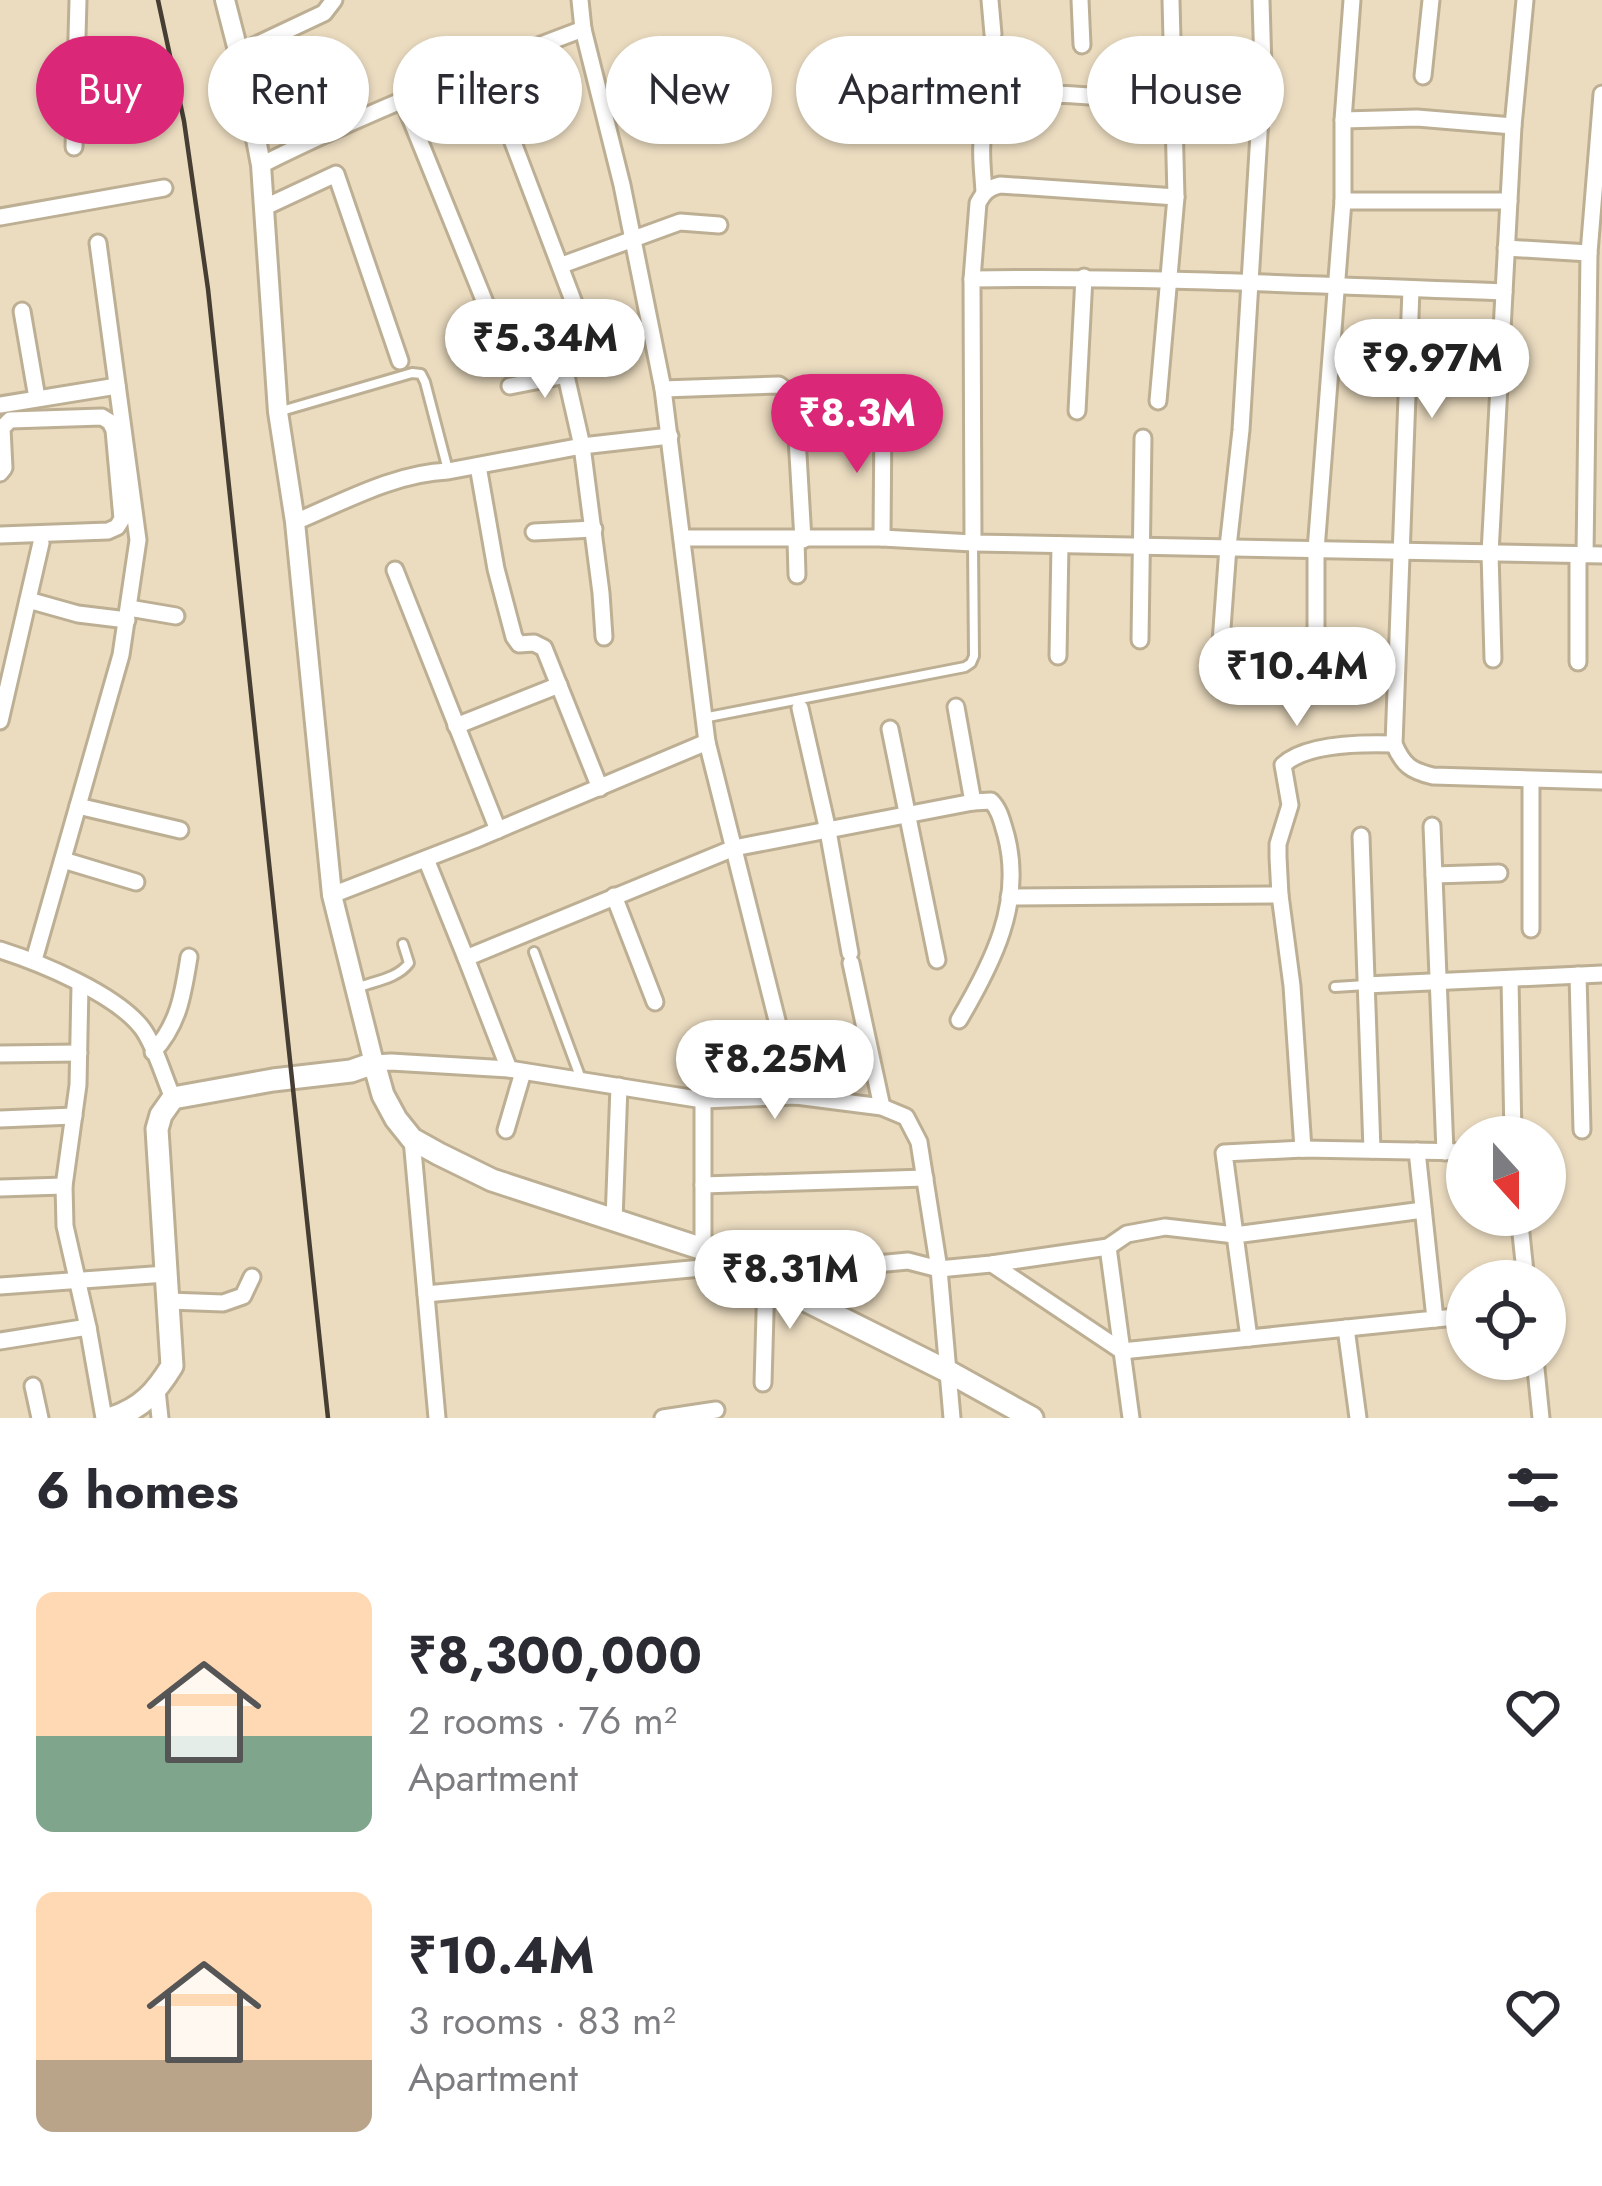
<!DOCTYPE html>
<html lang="en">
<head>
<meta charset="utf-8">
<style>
	:root { --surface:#fff; --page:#f2f2f3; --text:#2b2b33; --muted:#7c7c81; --accent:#db2777 }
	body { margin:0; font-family:Jost,sans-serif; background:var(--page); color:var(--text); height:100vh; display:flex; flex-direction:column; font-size:45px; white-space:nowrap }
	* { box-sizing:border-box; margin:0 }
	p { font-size:39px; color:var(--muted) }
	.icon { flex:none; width:66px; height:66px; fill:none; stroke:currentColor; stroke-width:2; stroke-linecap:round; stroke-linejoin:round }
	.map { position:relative; height:1418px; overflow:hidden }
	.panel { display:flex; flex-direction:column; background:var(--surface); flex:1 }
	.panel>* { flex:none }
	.banner { position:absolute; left:36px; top:36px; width:1530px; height:108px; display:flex; gap:24px }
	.needle { width:78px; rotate:159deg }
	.fabs { position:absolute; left:1446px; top:1116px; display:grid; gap:24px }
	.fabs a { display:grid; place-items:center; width:120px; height:120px; border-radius:50%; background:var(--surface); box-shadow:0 3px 9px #0004; font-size:60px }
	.price { position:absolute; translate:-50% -102px; padding:0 27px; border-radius:42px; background:#fff; color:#222; font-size:39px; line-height:78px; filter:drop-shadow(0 3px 6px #0008) }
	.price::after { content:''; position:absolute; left:50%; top:72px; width:36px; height:27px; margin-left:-18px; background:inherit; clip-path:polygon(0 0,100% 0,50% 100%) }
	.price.on { background:var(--accent); color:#fff }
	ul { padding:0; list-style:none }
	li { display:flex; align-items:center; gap:36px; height:300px; padding:0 36px }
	li span { display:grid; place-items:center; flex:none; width:336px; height:240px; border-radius:18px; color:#555 }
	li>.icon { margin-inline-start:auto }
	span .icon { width:144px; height:144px; fill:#fffc; stroke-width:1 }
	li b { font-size:51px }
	h2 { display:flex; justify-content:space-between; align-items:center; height:144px; padding:0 36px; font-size:51px }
	.pill { padding:0 42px; border-radius:54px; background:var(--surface); box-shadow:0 3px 9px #0004; font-size:42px; line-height:108px }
	.pill.on { background:var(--accent); color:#fff }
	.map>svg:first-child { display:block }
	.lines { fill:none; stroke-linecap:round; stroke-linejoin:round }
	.service-casing { stroke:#bdaf93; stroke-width:14 }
	.minor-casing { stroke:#bdaf93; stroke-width:21 }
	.tertiary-casing { stroke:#bdaf93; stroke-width:24 }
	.secondary-casing { stroke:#bdaf93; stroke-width:27 }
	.service { stroke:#fff; stroke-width:8 }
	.minor { stroke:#fff; stroke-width:15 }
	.tertiary { stroke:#fff; stroke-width:18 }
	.secondary { stroke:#fff; stroke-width:21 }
	.rail { stroke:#463e32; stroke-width:4.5 }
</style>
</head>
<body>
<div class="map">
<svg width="1602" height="1418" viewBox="0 0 1602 1418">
	<rect width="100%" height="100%" fill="#ebdcc0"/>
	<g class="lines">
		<!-- service casing -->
		<g class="service-casing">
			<g id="service">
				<polyline points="278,412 412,373 421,374 425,382 448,470"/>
				<polyline points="703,718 965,667 971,663 974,656 973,545"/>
				<polyline points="534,952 581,1079"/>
				<path d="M359,987C376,981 398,978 409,963L403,944"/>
				<polyline points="1335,987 1366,985"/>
			</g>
		</g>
		<!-- minor casing -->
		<g class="minor-casing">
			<g id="minor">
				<polyline points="580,0 583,29 622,185 663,389 707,742 796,1096"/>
				<polyline points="990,0 993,34"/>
				<polyline points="1080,0 1082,45"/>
				<polyline points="239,53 324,13 334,0"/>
				<polyline points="484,66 585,332"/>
				<polyline points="1423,76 1431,0"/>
				<polyline points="403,100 501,342"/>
				<polyline points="1343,120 1417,118 1513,126"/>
				<polyline points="74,147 78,0"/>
				<path d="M261,165C365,113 474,70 583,29"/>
				<path d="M984,193C983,169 977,138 989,117C994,109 1002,101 1011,98C1041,87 1137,102 1173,104"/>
				<polyline points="1343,201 1509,201"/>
				<polyline points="263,208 336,174 400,361"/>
				<polyline points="0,217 164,188"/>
				<polyline points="1506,248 1589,253"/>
				<polyline points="562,265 680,222 719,225"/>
				<path d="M972,279L978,203C984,192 988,188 1000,185L1176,197"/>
				<path d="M1411,289L1394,744C1403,765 1411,771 1433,776L1602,781"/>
				<polyline points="22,311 37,398"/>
				<polyline points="559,345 582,446 601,593 604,637"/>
				<polyline points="510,386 566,375"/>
				<polyline points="663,389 779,385 792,395 795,403 803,540"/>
				<polyline points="1158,401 1176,197 1171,0"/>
				<polyline points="0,405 117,386"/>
				<polyline points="1077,411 1084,277"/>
				<polyline points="478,466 496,569 514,637 519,644 534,643 544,648 600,788"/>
				<polyline points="0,473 4,468 2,428 10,420 102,417 110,422 114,430 122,519 117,527 108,531 0,535"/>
				<path d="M295,522C343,502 395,473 448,471L582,446L670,436"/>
				<polyline points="534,532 594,529"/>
				<polyline points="682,538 882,538 973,543 1602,555"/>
				<polyline points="882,538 883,414"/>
				<polyline points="796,540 797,575"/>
				<path d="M973,543L972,279C1150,276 1327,286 1504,292"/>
				<polyline points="1578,555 1578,662"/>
				<polyline points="1585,555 1589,253 1602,94"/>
				<polyline points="395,570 498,830"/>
				<polyline points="28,600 78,614 127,620"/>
				<polyline points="129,608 176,616"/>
				<polyline points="1140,640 1143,438"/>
				<polyline points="1221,642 1228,547 1241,430 1263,68 1261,0"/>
				<polyline points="1058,656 1060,545"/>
				<polyline points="1316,656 1316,550 1343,201 1343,120 1352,0"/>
				<polyline points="1493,659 1490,553 1513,126 1525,0"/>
				<polyline points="956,707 973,802"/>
				<polyline points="800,708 828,831 850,953"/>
				<polyline points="0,721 41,543"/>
				<polyline points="456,726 559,685"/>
				<polyline points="890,729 937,960"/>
				<polyline points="1531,780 1531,929"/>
				<polyline points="78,806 180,830"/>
				<polyline points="1432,826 1445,1152"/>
				<polyline points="1361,836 1372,1150"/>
				<polyline points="426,859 466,958"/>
				<polyline points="63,860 136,882"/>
				<polyline points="1434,875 1499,873"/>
				<polyline points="332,895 474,840 707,742"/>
				<polyline points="614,896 655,1002"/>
				<polyline points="1009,897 1280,895"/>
				<path d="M0,950C41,963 116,994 142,1028C155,1045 164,1078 173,1098"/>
				<polyline points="34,960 121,655 138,540 98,243"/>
				<polyline points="851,963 882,1107"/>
				<polyline points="1578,975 1582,1130"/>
				<polyline points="1510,979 1513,1137"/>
				<polyline points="80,985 78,1085 64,1186 65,1226 88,1327 104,1418"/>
				<polyline points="1366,985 1602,974"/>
				<path d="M153,1052C179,1024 183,994 189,957"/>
				<polyline points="0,1054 79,1053"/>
				<polyline points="374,1063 391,1062 509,1069 703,1100 796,1096 882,1107 906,1117 919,1142 939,1269 952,1418"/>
				<path d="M509,1069L466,958L734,848L973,802L991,801C1000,810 1002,822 1006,835C1024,903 992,964 959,1020"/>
				<polyline points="0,1119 74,1116"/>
				<polyline points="506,1130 523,1072"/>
				<polyline points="412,1139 437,1418"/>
				<path d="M1303,1149L1292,986L1280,895L1278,857V844L1290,805L1283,765C1306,743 1363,743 1394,744"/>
				<polyline points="703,1185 925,1178"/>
				<polyline points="0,1188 64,1186"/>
				<polyline points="1519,1215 1526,1281"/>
				<polyline points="614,1220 619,1086"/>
				<polyline points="1108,1247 1131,1418"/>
				<polyline points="703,1249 703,1100"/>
				<polyline points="992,1264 1122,1351 1435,1319 1417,1151"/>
				<polyline points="0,1286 166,1274"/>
				<polyline points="793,1293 810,1279 866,1265 908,1261 939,1269 991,1264 1108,1247 1127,1234 1165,1227 1235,1235 1224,1153 1303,1149 1467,1152"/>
				<polyline points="426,1294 733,1265"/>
				<polyline points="169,1301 223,1303 243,1296 252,1277"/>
				<polyline points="1435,1319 1467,1316"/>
				<polyline points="1346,1328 1358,1418"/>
				<polyline points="1249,1338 1235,1235 1423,1210"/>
				<polyline points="0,1341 88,1327"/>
				<polyline points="1535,1359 1541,1418"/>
				<polyline points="763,1383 766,1279"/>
				<polyline points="33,1386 40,1418"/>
				<polyline points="157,1390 160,1418"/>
				<polyline points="663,1418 716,1410"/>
			</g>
		</g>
		<!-- tertiary casing -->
		<g class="tertiary-casing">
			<polyline id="tertiary" points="225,0 242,66 261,165 278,412 295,522 332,895 374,1063"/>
		</g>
		<!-- secondary casing -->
		<g class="secondary-casing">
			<path id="secondary" d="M112,1418C142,1408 156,1392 172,1366L157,1129L161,1115L173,1098L273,1080L351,1071L374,1063L383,1095L396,1119L412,1139L439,1154L492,1180L703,1249L949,1372L1032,1418"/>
		</g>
		<!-- service -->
		<use href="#service" class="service"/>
		<!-- minor -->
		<use href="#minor" class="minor"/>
		<!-- tertiary -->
		<use href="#tertiary" class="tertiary"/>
		<!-- secondary -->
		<use href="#secondary" class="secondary"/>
		<!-- rail -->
		<polyline class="rail" points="158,0 184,121 208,289 328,1418"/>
	</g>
</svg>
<div class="fabs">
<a><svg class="needle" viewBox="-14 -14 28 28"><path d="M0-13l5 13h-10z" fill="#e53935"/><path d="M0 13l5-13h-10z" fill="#7c7c81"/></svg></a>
<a><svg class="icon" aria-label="locate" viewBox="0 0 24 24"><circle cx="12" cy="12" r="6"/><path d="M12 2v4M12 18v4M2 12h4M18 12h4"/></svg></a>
</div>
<b class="price" style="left:545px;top:401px">₹5.34M</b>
<b class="price" style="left:1432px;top:421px">₹9.97M</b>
<b class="price on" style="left:857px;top:476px">₹8.3M</b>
<b class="price" style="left:1297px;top:729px">₹10.4M</b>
<b class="price" style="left:775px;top:1122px">₹8.25M</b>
<b class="price" style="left:790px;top:1332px">₹8.31M</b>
<div class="banner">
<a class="pill on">Buy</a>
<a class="pill">Rent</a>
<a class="pill">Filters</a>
<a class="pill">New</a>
<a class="pill">Apartment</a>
<a class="pill">House</a>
</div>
</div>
<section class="panel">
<h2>6 homes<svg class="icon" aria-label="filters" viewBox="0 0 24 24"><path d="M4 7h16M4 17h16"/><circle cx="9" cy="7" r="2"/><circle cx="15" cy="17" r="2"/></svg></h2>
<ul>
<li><span style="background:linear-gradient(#ffd9b3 60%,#7fa58c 0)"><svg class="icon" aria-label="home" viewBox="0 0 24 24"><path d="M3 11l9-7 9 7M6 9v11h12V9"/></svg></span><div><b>₹8,300,000</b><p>2 rooms · 76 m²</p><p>Apartment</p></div><svg class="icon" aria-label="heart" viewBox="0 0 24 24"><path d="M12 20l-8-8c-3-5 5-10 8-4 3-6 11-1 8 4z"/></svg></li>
<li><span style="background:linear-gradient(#ffd9b3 70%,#b9a48a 0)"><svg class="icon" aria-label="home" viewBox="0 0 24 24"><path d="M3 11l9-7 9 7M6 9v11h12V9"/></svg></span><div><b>₹10.4M</b><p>3 rooms · 83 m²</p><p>Apartment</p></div><svg class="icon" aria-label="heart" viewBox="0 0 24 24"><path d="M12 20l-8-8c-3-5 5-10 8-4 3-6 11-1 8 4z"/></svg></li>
</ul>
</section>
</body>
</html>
